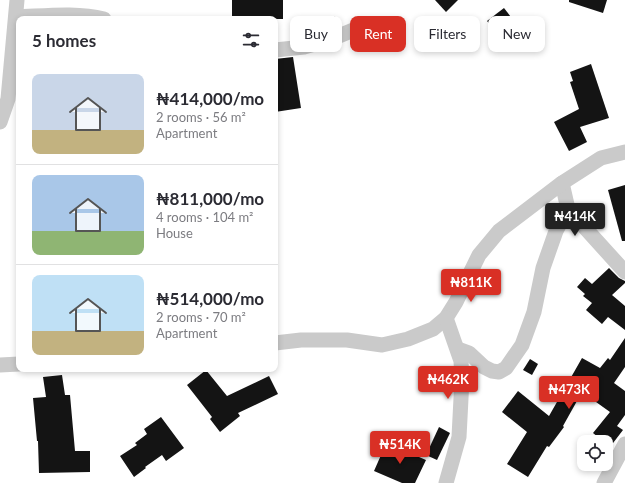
<!DOCTYPE html>
<html lang="en">
<head>
<meta charset="utf-8">
<style>
	:root { --surface:#fff; --page:#f7f7f7; --text:#2b2b33; --muted:#7c7c81; --line:#e1e1e2; --accent:#d93025 }
	body { margin:0; font-family:Lato,sans-serif; background:var(--page); color:var(--text); height:100vh; display:flex; flex-direction:column; font-size:15px; white-space:nowrap }
	* { box-sizing:border-box; margin:0 }
	p { font-size:13px; color:var(--muted) }
	.icon { flex:none; width:22px; height:22px; fill:none; stroke:currentColor; stroke-width:2; stroke-linecap:round; stroke-linejoin:round }
	.map { position:relative; flex:1; overflow:hidden }
	.drawer { position:absolute; left:16px; top:16px; width:262px; height:356px; display:flex; flex-direction:column; background:var(--surface); border-radius:8px; box-shadow:0 2px 6px #0003 }
	.drawer>* { flex:none }
	.guide { position:absolute; left:290px; top:16px; width:275px; height:36px; display:flex; gap:8px }
	.tools { position:absolute; left:577px; top:435px; display:grid; gap:8px }
	.tools a { display:grid; place-items:center; width:36px; height:36px; border-radius:8px; background:var(--surface); box-shadow:0 2px 6px #0003; font-size:20px }
	.price { position:absolute; translate:-50% -34px; padding:0 9px; border-radius:4px; background:var(--accent); color:#fff; font-size:13px; line-height:26px; filter:drop-shadow(0 1px 2px #0008) }
	.price::after { content:''; position:absolute; left:50%; top:24px; width:12px; height:9px; margin-left:-6px; background:inherit; clip-path:polygon(0 0,100% 0,50% 100%) }
	.price.selected { background:#222; color:#fff }
	ul { padding:0; list-style:none }
	li { display:flex; align-items:center; gap:12px; height:100px; padding:0 16px }
	li+li { border-top:1px solid var(--line) }
	li span { display:grid; place-items:center; flex:none; width:112px; height:80px; border-radius:8px; color:#555 }
	li>.icon { margin-inline-start:auto }
	span .icon { width:48px; height:48px; fill:#fffc; stroke-width:1 }
	li b { font-size:17px }
	h2 { display:flex; justify-content:space-between; align-items:center; height:48px; padding:0 16px; font-size:17px }
	.tag { padding:0 14px; border-radius:8px; background:var(--surface); box-shadow:0 2px 6px #0003; font-size:14px; line-height:36px }
	.tag.selected { background:var(--accent); color:#fff }
	.map>svg:first-child { display:block }
	.building { fill:#141414 }
	.lines { fill:none; stroke-linecap:round; stroke-linejoin:round }
	.minor { stroke:#cacaca; stroke-width:15 }
</style>
</head>
<body>
<div class="map">
<svg width="625" height="483" viewBox="0 0 625 483">
	<rect width="100%" height="100%" fill="#fff"/>
	<!-- building -->
	<g class="building">
		<rect x="232" y="0" width="51" height="19"/>
		<polygon points="435,0 458,0 446,12"/>
		<polygon points="569,0 607,0 603,13 569,2"/>
		<polygon points="504,8 514,21 498,34 487,21"/>
		<polygon points="335,16 337,27 327,30 325,18"/>
		<polygon points="537,19 539,30 528,33 525,22"/>
		<polygon points="293,57 301,108 275,112 275,59"/>
		<polygon points="591,64 609,118 580,127 587,142 569,151 554,122 579,109 570,82 573,81 570,72"/>
		<polygon points="625,185 625,241 622,241 608,190"/>
		<polygon points="609,268 619,278 625,281 625,283 612,295 625,306 625,330 608,317 602,324 586,310 592,303 583,296 585,294 577,287 585,278 592,284"/>
		<polygon points="625,338 625,367 614,383 625,391 625,415 617,426 623,430 610,447 606,442 604,442 593,433 610,412 582,392 563,426 564,427 549,447 547,446 528,477 507,464 527,432 502,412 518,391 549,416 582,358 600,368 608,358 610,360"/>
		<polygon points="530,359 538,364 532,375 523,370"/>
		<polygon points="206,370 227,396 269,376 278,394 238,413 240,416 220,432 210,419 212,417 187,385"/>
		<polygon points="62,375 65,395 70,395 75,451 90,451 90,472 39,473 38,441 37,441 33,398 46,397 43,377"/>
		<polygon points="161,417 184,448 166,461 162,455 145,467 146,468 134,477 120,456 137,445 135,443 147,434 144,429"/>
		<polygon points="439,427 450,433 437,460 426,455"/>
		<polygon points="385,446 395,450 396,447 426,460 415,483 402,483 374,471"/>
	</g>
	<g class="lines">
		<!-- minor -->
		<g class="minor">
			<path d="M16,17C45,16 76,12 104,19"/>
			<polyline points="275,50 304,47 329,40 368,24"/>
			<polyline points="0,122 8,99 17,0"/>
			<polyline points="562,183 568,209 625,272"/>
			<polyline points="275,343 301,340 347,340 382,345 408,339 433,329 446,318 456,302 479,255 499,231 562,183 601,158 625,152"/>
			<polyline points="458,349 469,353 484,367 492,371 499,372 506,368 522,345 534,312 543,268 556,231 568,209"/>
			<polyline points="0,365 19,364"/>
			<polyline points="446,483 459,437 462,379 461,361 446,318"/>
			<polyline points="604,483 625,444"/>
		</g>
	</g>
</svg>
<div class="tools">
<a><svg class="icon" aria-label="locate" viewBox="0 0 24 24"><circle cx="12" cy="12" r="6"/><path d="M12 2v4M12 18v4M2 12h4M18 12h4"/></svg></a>
</div>
<b class="price selected" style="left:575px;top:237px">₦414K</b>
<b class="price" style="left:471px;top:303px">₦811K</b>
<b class="price" style="left:448px;top:400px">₦462K</b>
<b class="price" style="left:569px;top:410px">₦473K</b>
<b class="price" style="left:400px;top:465px">₦514K</b>
<div class="guide">
<a class="tag">Buy</a>
<a class="tag selected">Rent</a>
<a class="tag">Filters</a>
<a class="tag">New</a>
</div>
<section class="drawer">
<h2>5 homes<svg class="icon" aria-label="filters" viewBox="0 0 24 24"><path d="M4 7h16M4 17h16"/><circle cx="9" cy="7" r="2"/><circle cx="15" cy="17" r="2"/></svg></h2>
<ul>
<li><span style="background:linear-gradient(#c9d6e8 70%,#c2b280 0)"><svg class="icon" aria-label="home" viewBox="0 0 24 24"><path d="M3 11l9-7 9 7M6 9v11h12V9"/></svg></span><div><b>₦414,000/mo</b><p>2 rooms · 56 m²</p><p>Apartment</p></div></li>
<li><span style="background:linear-gradient(#a9c7e8 70%,#8fb573 0)"><svg class="icon" aria-label="home" viewBox="0 0 24 24"><path d="M3 11l9-7 9 7M6 9v11h12V9"/></svg></span><div><b>₦811,000/mo</b><p>4 rooms · 104 m²</p><p>House</p></div></li>
<li><span style="background:linear-gradient(#bfe0f5 70%,#c2b280 0)"><svg class="icon" aria-label="home" viewBox="0 0 24 24"><path d="M3 11l9-7 9 7M6 9v11h12V9"/></svg></span><div><b>₦514,000/mo</b><p>2 rooms · 70 m²</p><p>Apartment</p></div></li>
</ul>
</section>
</div>
</body>
</html>
